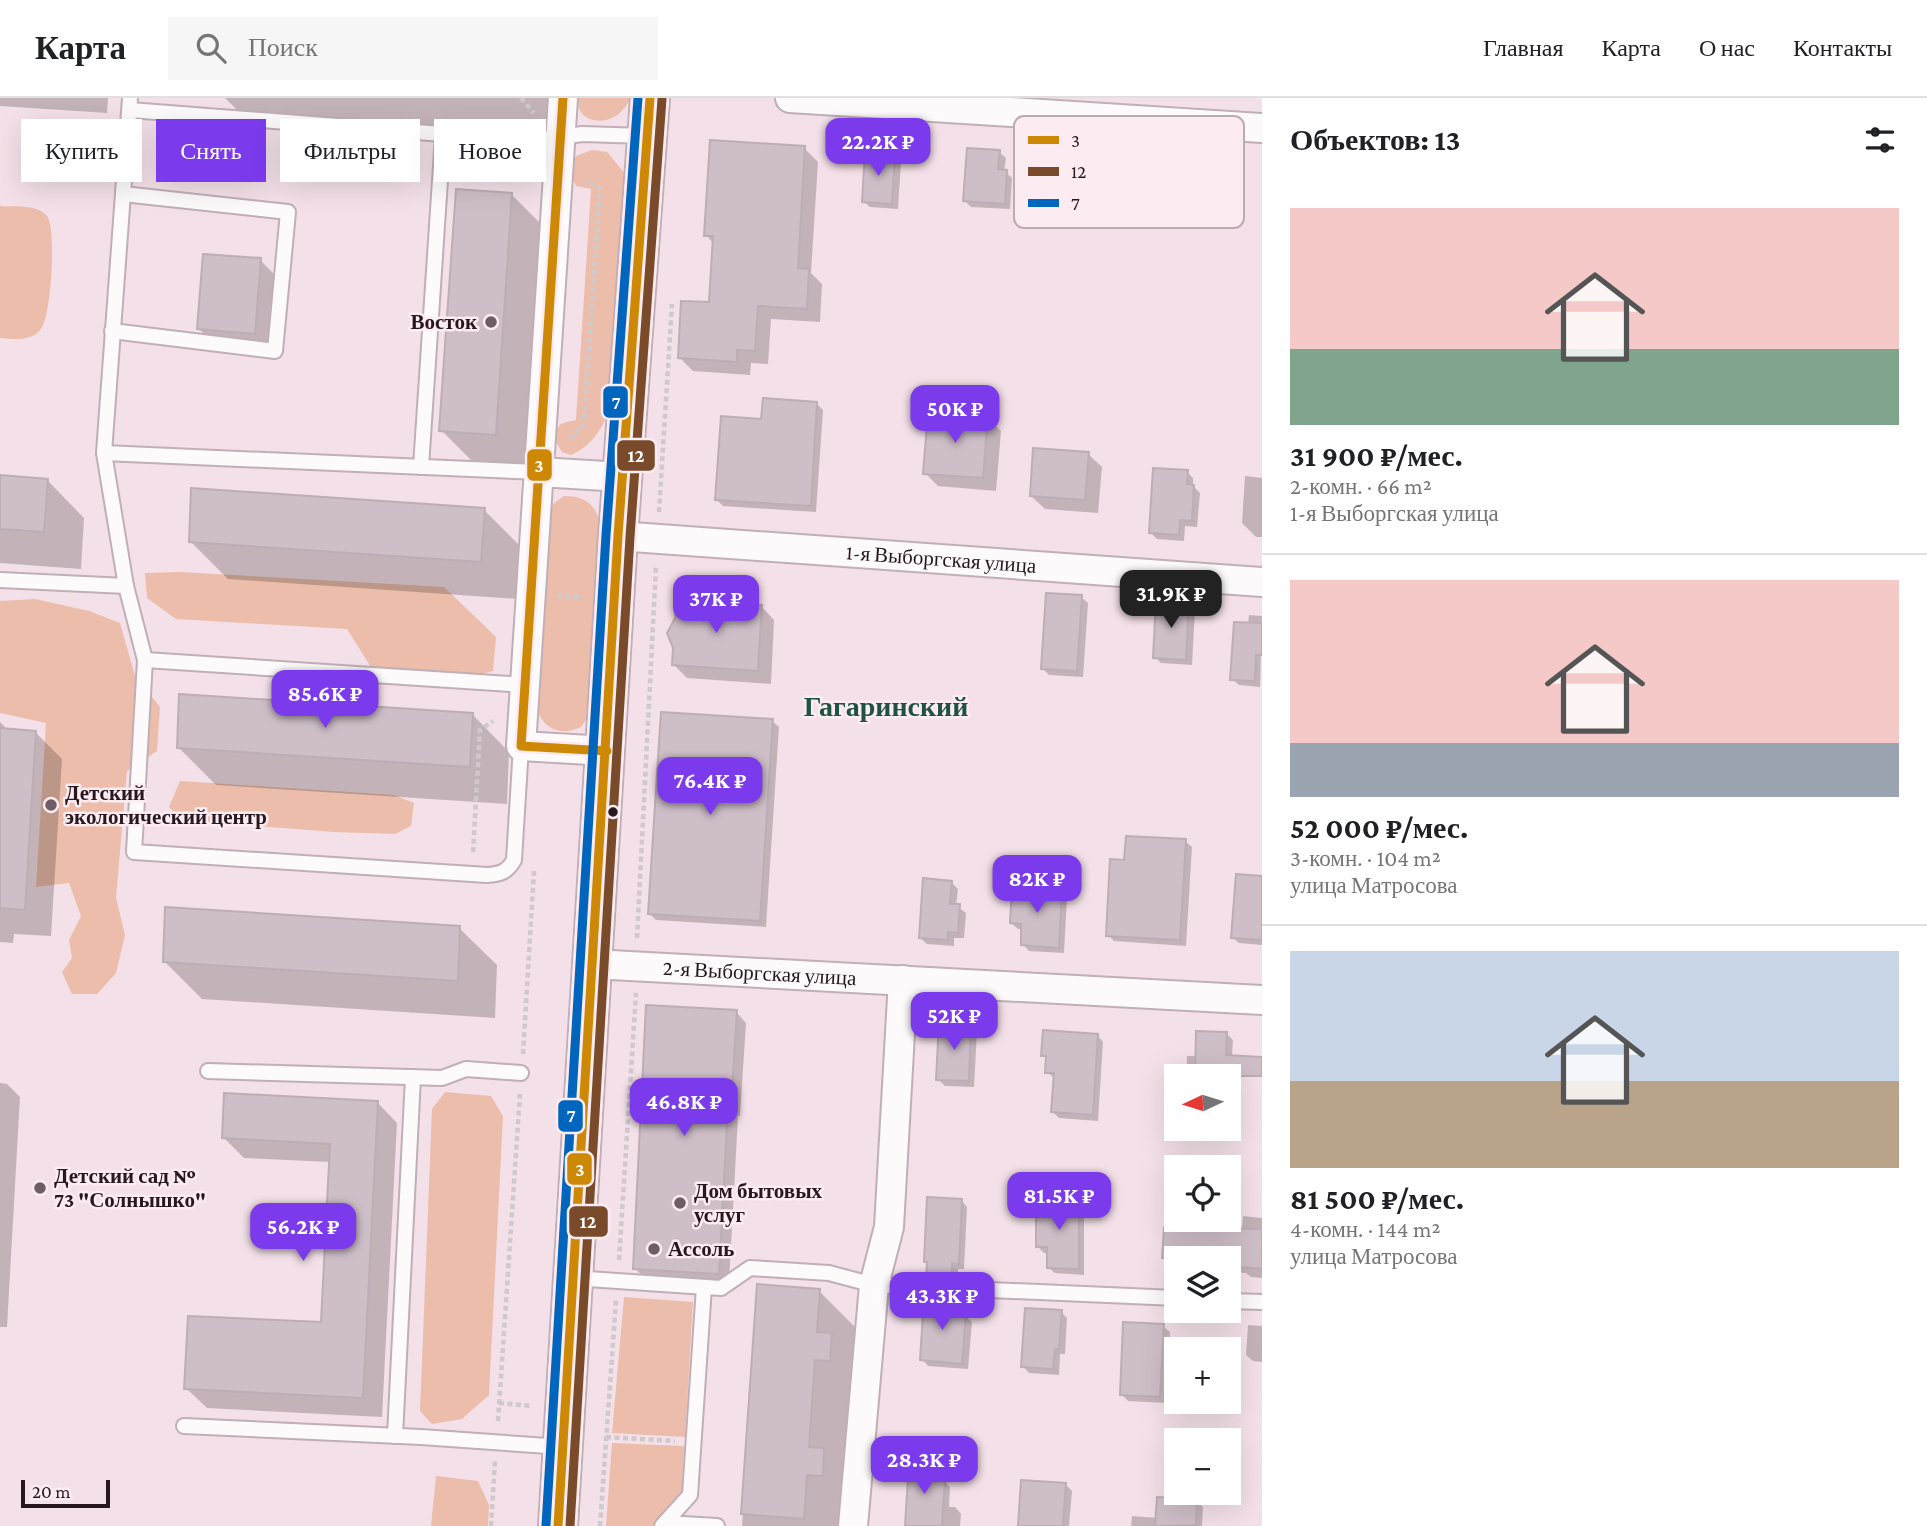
<!DOCTYPE html>
<html lang="ru">
<head>
<meta charset="utf-8">
<style>
	:root { --surface:#fff; --page:#f6f6f6; --text:#202124; --muted:#757577; --line:#e0e0e0; --accent:#7c3aed }
	body { margin:0; font-family:"Crimson Pro",serif; background:var(--page); color:var(--text); height:100vh; display:flex; flex-direction:column; font-size:26px; white-space:nowrap }
	* { box-sizing:border-box; margin:0 }
	p { font-size:23px; color:var(--muted) }
	.icon { flex:none; width:38px; height:38px; fill:none; stroke:currentColor; stroke-width:2; stroke-linecap:round; stroke-linejoin:round }
	.map { position:relative; flex:1; overflow:hidden }
	.drawer { display:flex; flex-direction:column; background:var(--surface); width:665px }
	.drawer>* { flex:none }
	.guide { position:absolute; left:21px; top:21px; width:665px; height:63px; display:flex; gap:14px }
	.needle { width:46px; rotate:266deg }
	.controls { position:absolute; left:1164px; top:966px; display:grid; gap:14px }
	.controls a { display:grid; place-items:center; width:77px; height:77px; border-radius:0px; background:var(--surface); box-shadow:0 7px 28px #0002; font-size:35px }
	.scale { position:absolute; left:21px; bottom:18px; width:89px; box-sizing:border-box; padding-left:7px; border:4px solid #27171e; border-top:0; font-size:19px; line-height:24px; white-space:nowrap; color:#27171e; -webkit-text-stroke:5px #fdebf2; paint-order:stroke }
	.price { position:absolute; translate:-50% -60px; padding:0 16px; border-radius:14px; background:var(--accent); color:#fff; font-size:23px; line-height:46px; filter:drop-shadow(0 2px 4px #0008) }
	.price::after { content:''; position:absolute; left:50%; top:42px; width:21px; height:16px; margin-left:-10px; background:inherit; clip-path:polygon(0 0,100% 0,50% 100%) }
	.price.current { background:#222; color:#fff }
	ul { padding:0; list-style:none }
	li { display:grid; align-content:center; gap:14px; height:371px; padding:0 28px }
	li+li { border-top:2px solid var(--line) }
	li span { display:grid; place-items:center; height:217px; border-radius:0px; color:#555 }
	li>.icon { margin-inline-start:auto }
	span .icon { width:126px; height:126px; fill:#fffc; stroke-width:1 }
	li b { font-size:30px }
	h2 { display:flex; justify-content:space-between; align-items:center; height:84px; padding:0 28px; font-size:30px }
	.pill { padding:0 24px; border-radius:0px; background:var(--surface); box-shadow:0 7px 28px #0002; font-size:24px; line-height:63px }
	.pill.current { background:var(--accent); color:#fff }
	header { display:flex; align-items:center; gap:42px; box-sizing:border-box; height:98px; padding:0 35px; background:var(--surface); border-bottom:2px solid var(--line) }
	header strong { font-size:33px }
	nav { display:flex; gap:38px; margin-inline-start:auto; font-size:24px }
	.search { width:490px; height:63px; background:var(--page); display:flex; align-items:center; gap:18px; box-sizing:border-box; padding:0 24px; border-radius:0px; color:var(--muted); font-size:26px }
	main { display:flex; flex:1; min-height:0 }
	.map>svg:first-child { display:block }
	.green { fill:#ebbdaa }
	.shadow { fill:#0003 }
	.building { fill:#cebec8; stroke:#bcadb6; stroke-width:2 }
	.lines { fill:none; stroke-linecap:round; stroke-linejoin:round }
	.lane-casing { stroke:#c0afb6; stroke-width:18 }
	.street-casing { stroke:#c0afb6; stroke-width:32 }
	.secondary-casing { stroke:#c0afb6; stroke-width:42 }
	.path { stroke:#cfc9cb; stroke-width:4.5; stroke-dasharray:5 3.5; stroke-linecap:butt }
	.lane { stroke:#fdfafc; stroke-width:14 }
	.street { stroke:#fdfafc; stroke-width:28 }
	.secondary { stroke:#f9f3f6; stroke-width:38 }
	.bus-1-casing { stroke:#fdebf2; stroke-width:14 }
	.bus-2-casing { stroke:#fdebf2; stroke-width:14 }
	.bus-3-casing { stroke:#fdebf2; stroke-width:14 }
	.bus-1 { stroke:#cd8906; stroke-width:9 }
	.bus-2 { stroke:#7a4b2a; stroke-width:9 }
	.bus-3 { stroke:#0065bd; stroke-width:9 }
	.poi-dot { fill:#6f5d65; stroke:#fdebf2; stroke-width:2.5 }
	.bus-dot { fill:#27171e; stroke:#fdebf2; stroke-width:2.5 }
	.labels { text-anchor:middle; stroke-width:5; stroke-linejoin:round; paint-order:stroke }
	.poi-label { font-size:21px; font-weight:bold; fill:#27171e; stroke:#fdebf2; text-anchor:start }
	.street-label { font-size:21px; fill:#27171e; stroke:#fdebf2 }
	.district-label { font-size:28px; font-weight:bold; fill:#1e5244; stroke:#fdebf2 }
	.key { fill:#fdebf2; stroke:#bdabb2; stroke-width:2 }
	.key-label { font-size:19px; fill:#27171e }
	.line-badge { stroke:#fdebf2; stroke-width:2.5 }
	.badge-label { font-size:19px; text-anchor:middle; font-weight:bold; fill:#fff }
</style>
</head>
<body>
<header>
<strong>Карта</strong>
<div class="search"><svg class="icon" aria-label="search" viewBox="0 0 24 24"><circle cx="10" cy="10" r="6"/><path d="M15 15l6 6"/></svg>Поиск</div>
<nav><a>Главная</a><a>Карта</a><a>О нас</a><a>Контакты</a></nav>
</header>
<main>
<div class="map">
<svg width="1262" height="1428" viewBox="0 0 1262 1428">
	<rect width="100%" height="100%" fill="#f4e0e8"/>
	<!-- green -->
	<g class="green">
		<path d="M578,0H632C627,6 623,13 616,18C599,28 576,22 578,0Z"/>
		<path d="M592,52L607,54L626,77L609,314C600,334 591,348 571,357L562,354L555,342C558,324 559,326 576,322L591,91L576,88C570,77 571,69 576,58Z"/>
		<path d="M0,108C14,109 37,106 47,118C57,132 51,218 41,231C31,244 14,241 0,240Z"/>
		<path d="M564,398C589,398 596,409 603,432L590,616L581,629C560,639 542,631 536,608L549,413L554,405Z"/>
		<polygon points="180,474 444,489 496,539 493,573 461,582 376,577 347,531 176,521 147,500 145,475"/>
		<polygon points="35,501 89,513 120,525 135,578 160,609 157,653 127,673 116,800 125,837 116,875 97,896 72,896 62,874 72,860 69,842 81,818 69,785 36,789 46,625 0,615 0,503"/>
		<polygon points="180,683 394,697 414,705 411,728 395,736 334,734 182,722 169,709"/>
		<polygon points="445,994 491,998 503,1018 489,1297 462,1321 432,1326 420,1313 432,1011"/>
		<polygon points="624,1199 693,1204 685,1339 612,1335"/>
		<polygon points="612,1345 684,1348 682,1394 652,1428 606,1428"/>
		<polygon points="436,1378 478,1383 489,1407 488,1428 431,1428"/>
	</g>
	<!-- shadow -->
	<g class="shadow">
		<polygon points="0,0 108,0 107,15 0,8"/>
		<polygon points="225,0 552,0 549,46 250,25"/>
		<polygon points="804,50 818,64 811,175 822,186 820,224 771,221 768,266 751,265 750,277 693,273 680,260 711,206 714,146 706,137"/>
		<polygon points="999,54 1006,60 1004,73 1012,80 1010,111 971,109 965,103"/>
		<polygon points="895,58 901,64 898,111 870,109 863,103"/>
		<polygon points="512,97 549,134 533,374 479,370 441,332"/>
		<polygon points="260,162 280,182 275,255 220,251 199,231"/>
		<polygon points="817,306 823,312 816,414 723,408 717,402 763,323"/>
		<polygon points="987,320 1001,333 996,393 938,388 925,375"/>
		<polygon points="1088,356 1102,369 1098,415 1045,411 1031,398"/>
		<polygon points="1187,374 1193,380 1193,388 1200,395 1197,429 1185,428 1184,443 1157,441 1151,435"/>
		<polygon points="1245,378 1262,380 1262,439 1256,439 1242,425"/>
		<polygon points="0,379 47,382 84,420 81,471 0,465"/>
		<polygon points="484,412 522,450 518,501 228,481 190,443"/>
		<polygon points="1081,499 1088,505 1083,579 1049,577 1043,571"/>
		<polygon points="1189,506 1195,512 1192,567 1161,565 1155,559"/>
		<polygon points="761,508 774,522 771,586 687,580 674,567 677,521"/>
		<polygon points="1249,517 1262,518 1260,589 1239,587 1232,581 1248,526"/>
		<polygon points="472,616 509,654 507,706 216,687 179,650"/>
		<polygon points="772,623 779,629 766,829 656,822 650,816"/>
		<polygon points="0,624 9,633 35,634 62,661 51,838 14,836 13,845 0,844"/>
		<polygon points="1185,743 1192,749 1186,848 1114,843 1108,837 1126,764"/>
		<polygon points="1262,780 1262,847 1239,845 1232,839"/>
		<polygon points="951,784 958,791 956,808 966,815 964,840 954,840 954,848 927,846 920,840"/>
		<polygon points="1061,792 1067,799 1064,855 1029,853 1023,846 1023,831 1018,831 1011,825"/>
		<polygon points="459,830 497,867 495,920 202,901 164,863"/>
		<polygon points="736,914 746,925 740,1018 738,1018 729,1185 645,1181 635,1170"/>
		<polygon points="970,927 977,933 974,989 945,988 938,981"/>
		<polygon points="1227,936 1233,942 1232,959 1238,965 1236,1001 1228,1001 1228,978 1186,978 1187,958 1197,958"/>
		<polygon points="1097,937 1103,944 1098,1023 1059,1020 1053,1014 1055,981 1047,974 1047,961 1043,957"/>
		<polygon points="0,985 7,986 20,999 7,1229 0,1229"/>
		<polygon points="377,1004 397,1025 382,1319 207,1310 186,1290 322,1226 330,1064 244,1060 224,1040"/>
		<polygon points="961,1102 967,1109 964,1171 958,1171 958,1186 934,1185 928,1179 928,1166 926,1164"/>
		<polygon points="1078,1104 1084,1110 1084,1177 1055,1175 1048,1169 1048,1155 1044,1155 1038,1149"/>
		<polygon points="1243,1118 1262,1120 1262,1180 1251,1179 1246,1175 1228,1174 1228,1160 1176,1160 1176,1173 1164,1162 1165,1130 1242,1132"/>
		<polygon points="758,1188 819,1193 859,1233 845,1428 742,1428"/>
		<polygon points="951,1202 957,1208 957,1217 965,1218 972,1224 968,1271 928,1268 922,1261"/>
		<polygon points="1061,1214 1067,1220 1065,1256 1060,1256 1059,1277 1029,1275 1023,1268"/>
		<polygon points="1248,1227 1262,1228 1262,1264 1253,1263 1246,1257"/>
		<polygon points="1163,1228 1170,1234 1166,1305 1128,1303 1122,1297"/>
		<polygon points="932,1366 938,1372 938,1382 944,1383 950,1389 949,1409 955,1409 961,1416 960,1428 907,1428"/>
		<polygon points="1065,1386 1072,1393 1069,1428 1020,1428"/>
		<polygon points="1196,1403 1203,1409 1202,1428 1131,1428 1132,1418 1158,1420"/>
	</g>
	<!-- building -->
	<g class="building">
		<polygon points="710,42 805,48 798,170 809,171 807,211 758,208 755,253 737,252 737,264 678,260 681,203 709,204 713,138 704,138"/>
		<polygon points="967,50 1000,52 998,71 1007,72 1005,106 963,103"/>
		<polygon points="865,54 895,56 892,106 862,104"/>
		<polygon points="456,91 512,95 496,337 439,333"/>
		<polygon points="203,156 261,160 255,236 197,231"/>
		<polygon points="763,300 817,304 811,408 715,402 721,318 761,321"/>
		<polygon points="928,313 988,318 983,380 923,376"/>
		<polygon points="1033,350 1089,354 1085,402 1030,398"/>
		<polygon points="1153,370 1188,372 1187,386 1194,387 1192,423 1180,422 1179,437 1149,435"/>
		<polygon points="0,377 48,381 44,434 0,431"/>
		<polygon points="191,390 485,410 481,464 189,444"/>
		<polygon points="1046,495 1082,497 1077,573 1041,571"/>
		<polygon points="1156,502 1189,504 1186,562 1153,560"/>
		<polygon points="676,503 762,507 758,573 672,567 673,550 667,535 675,520"/>
		<polygon points="1234,524 1262,525 1262,557 1256,557 1255,583 1230,582"/>
		<polygon points="179,596 473,615 470,669 177,650"/>
		<polygon points="661,614 773,621 760,823 648,816"/>
		<polygon points="0,630 36,633 25,812 0,810"/>
		<polygon points="1126,738 1186,741 1180,842 1106,838 1110,761 1124,762"/>
		<polygon points="1236,776 1262,778 1262,842 1231,840"/>
		<polygon points="923,780 952,783 950,806 960,806 958,835 948,834 948,842 919,840"/>
		<polygon points="1012,788 1062,791 1059,850 1021,847 1021,826 1010,825"/>
		<polygon points="165,809 460,828 458,883 163,864"/>
		<polygon points="646,907 737,912 731,1008 728,1008 719,1176 633,1171"/>
		<polygon points="939,924 971,925 969,983 936,982"/>
		<polygon points="1043,932 1098,936 1093,1017 1051,1014 1054,975 1045,975 1046,958 1041,958"/>
		<polygon points="1196,933 1227,934 1226,957 1262,959 1262,978 1195,978"/>
		<polygon points="224,995 378,1003 363,1300 184,1291 188,1218 321,1224 330,1046 222,1040"/>
		<polygon points="927,1099 962,1101 959,1166 952,1165 952,1181 926,1180 927,1164 924,1164"/>
		<polygon points="1036,1102 1079,1102 1079,1171 1047,1170 1047,1149 1036,1149"/>
		<polygon points="1164,1129 1262,1131 1262,1171 1238,1169 1239,1160 1162,1160"/>
		<polygon points="757,1186 820,1191 817,1234 832,1235 830,1263 815,1262 809,1349 824,1350 823,1378 807,1377 804,1421 741,1416"/>
		<polygon points="924,1199 952,1200 951,1215 966,1216 962,1266 920,1262"/>
		<polygon points="1025,1210 1062,1212 1059,1251 1055,1251 1053,1271 1021,1269"/>
		<polygon points="1123,1224 1164,1226 1160,1299 1120,1297"/>
		<polygon points="909,1363 932,1364 932,1380 945,1381 942,1428 905,1428"/>
		<polygon points="1021,1382 1066,1385 1063,1428 1018,1428"/>
		<polygon points="1157,1399 1197,1401 1196,1427 1155,1428"/>
	</g>
	<g class="lines">
		<!-- lane casing -->
		<g class="lane-casing">
			<g id="lane">
				<path d="M130,0L104,355L126,488L145,562L134,754L487,777C501,776 507,774 514,762L521,648"/>
				<polyline points="130,12 532,43 582,36 645,38"/>
				<polyline points="112,233 275,253 288,114 123,96"/>
				<polyline points="104,355 539,374"/>
				<polyline points="421,369 443,37"/>
				<polyline points="0,482 126,488"/>
				<polyline points="145,562 525,587"/>
				<polyline points="208,973 442,980 466,971 521,975"/>
				<polyline points="573,1180 721,1190 750,1170 829,1175 874,1187 1176,1200"/>
				<polyline points="1228,1203 1262,1204"/>
				<polyline points="184,1328 421,1339 562,1349"/>
				<polyline points="395,1338 413,979"/>
				<polyline points="665,1425 717,1428"/>
				<polyline points="662,1428 690,1397 704,1189"/>
			</g>
		</g>
		<!-- street casing -->
		<g class="street-casing">
			<g id="street">
				<polyline points="563,0 521,648 607,653"/>
				<polyline points="790,0 1262,30"/>
				<polyline points="539,374 622,379"/>
				<path id="s1" d="M618,438L1262,484"/>
				<path id="s2" d="M592,866L1262,902"/>
				<polyline points="853,1428 874,1187 889,1129 903,882"/>
			</g>
		</g>
		<!-- secondary casing -->
		<g class="secondary-casing">
			<polyline id="secondary" points="558,1428 618,438 650,0"/>
		</g>
		<!-- path -->
		<g class="path">
			<polyline points="521,0 534,15"/>
			<polyline points="570,341 584,326 600,90 584,82"/>
			<polyline points="659,414 672,206"/>
			<polyline points="557,498 583,499"/>
			<polyline points="473,754 480,632 493,623"/>
			<polyline points="637,840 656,468"/>
			<polyline points="523,956 534,773"/>
			<polyline points="619,1162 636,895"/>
			<polyline points="499,1305 533,1308"/>
			<polyline points="498,1323 520,996"/>
			<polyline points="606,1339 675,1343"/>
			<polyline points="491,1428 495,1363"/>
			<polyline points="600,1428 616,1202"/>
		</g>
		<!-- lane -->
		<use href="#lane" class="lane"/>
		<!-- street -->
		<use href="#street" class="street"/>
		<!-- secondary -->
		<use href="#secondary" class="secondary"/>
		<!-- bus-1 casing -->
		<g class="bus-1-casing">
			<g id="bus-1">
				<polyline points="563,0 521,648 607,653"/>
				<polyline points="558,1428 618,438 650,0"/>
			</g>
		</g>
		<!-- bus-2 casing -->
		<g class="bus-2-casing">
			<polyline id="bus-2" points="570,1428 630,439 662,1"/>
		</g>
		<!-- bus-3 casing -->
		<g class="bus-3-casing">
			<polyline id="bus-3" points="546,1427 606,437 638,0"/>
		</g>
		<!-- bus-1 -->
		<use href="#bus-1" class="bus-1"/>
		<!-- bus-2 -->
		<use href="#bus-2" class="bus-2"/>
		<!-- bus-3 -->
		<use href="#bus-3" class="bus-3"/>
	</g>
	<!-- markers -->
	<g class="poi-dot">
		<circle cx="491" cy="224" r="7"/>
		<circle cx="51" cy="707" r="7"/>
		<circle cx="40" cy="1090" r="7"/>
		<circle cx="680" cy="1105" r="7"/>
		<circle cx="654" cy="1151" r="7"/>
	</g>
	<circle class="bus-dot" cx="613" cy="714" r="6"/>
	<g class="labels">
		<!-- poi labels -->
		<g class="poi-label">
			<text x="477" y="231" text-anchor="end">Восток</text>
			<text x="65" y="702">Детский<tspan x="65" dy="24">экологический центр</tspan></text>
			<text x="54" y="1085">Детский сад №<tspan x="54" dy="24">73 "Солнышко"</tspan></text>
			<text x="694" y="1100">Дом бытовых<tspan x="694" dy="24">услуг</tspan></text>
			<text x="668" y="1158">Ассоль</text>
		</g>
		<!-- street labels -->
		<g class="street-label">
			<text dy="7" stroke="none"><textPath href="#s1" startOffset="324">1-я Выборгская улица</textPath></text>
			<text dy="7" stroke="none"><textPath href="#s2" startOffset="168">2-я Выборгская улица</textPath></text>
		</g>
		<!-- district labels -->
		<g class="district-label">
			<text x="886" y="618">Гагаринский</text>
		</g>
	</g>
	<!-- legend -->
	<rect x="1014" y="18" width="230" height="112" rx="10" class="key"/>
	<rect x="1028" y="38" width="31" height="8" fill="#cd8906"/>
	<rect x="1028" y="69" width="31" height="9" fill="#7a4b2a"/>
	<rect x="1028" y="101" width="31" height="8" fill="#0065bd"/>
	<g class="key-label">
		<text x="1071" y="49">3</text>
		<text x="1071" y="80">12</text>
		<text x="1071" y="112">7</text>
	</g>
	<g class="line-badge">
		<rect x="602" y="287" width="27" height="34" rx="7" fill="#0065bd"/>
		<rect x="616" y="341" width="40" height="33" rx="7" fill="#7a4b2a"/>
		<rect x="526" y="350" width="27" height="34" rx="7" fill="#cd8906"/>
		<rect x="557" y="1001" width="27" height="34" rx="7" fill="#0065bd"/>
		<rect x="566" y="1054" width="27" height="34" rx="7" fill="#cd8906"/>
		<rect x="568" y="1107" width="41" height="33" rx="7" fill="#7a4b2a"/>
	</g>
	<g class="badge-label">
		<text x="616" y="311">7</text>
		<text x="636" y="364">12</text>
		<text x="539" y="374">3</text>
		<text x="571" y="1024">7</text>
		<text x="580" y="1078">3</text>
		<text x="588" y="1130">12</text>
	</g>
</svg>
<div class="controls">
<a><svg class="needle" viewBox="-14 -14 28 28"><path d="M0-13l5 13h-10z" fill="#e53935"/><path d="M0 13l5-13h-10z" fill="#757577"/></svg></a>
<a><svg class="icon" aria-label="locate" viewBox="0 0 24 24"><circle cx="12" cy="12" r="6"/><path d="M12 2v4M12 18v4M2 12h4M18 12h4"/></svg></a>
<a><svg class="icon" aria-label="layers" viewBox="0 0 24 24"><path d="M12 4l9 5-9 5-9-5zM3 14l9 5 9-5"/></svg></a>
<a>+</a>
<a>−</a>
</div>
<div class="scale">20 m</div>
<b class="price" style="left:878px;top:80px">22.2K ₽</b>
<b class="price" style="left:955px;top:347px">50K ₽</b>
<b class="price current" style="left:1171px;top:532px">31.9K ₽</b>
<b class="price" style="left:716px;top:537px">37K ₽</b>
<b class="price" style="left:325px;top:632px">85.6K ₽</b>
<b class="price" style="left:710px;top:719px">76.4K ₽</b>
<b class="price" style="left:1037px;top:817px">82K ₽</b>
<b class="price" style="left:954px;top:954px">52K ₽</b>
<b class="price" style="left:684px;top:1040px">46.8K ₽</b>
<b class="price" style="left:1059px;top:1134px">81.5K ₽</b>
<b class="price" style="left:303px;top:1165px">56.2K ₽</b>
<b class="price" style="left:942px;top:1234px">43.3K ₽</b>
<b class="price" style="left:924px;top:1398px">28.3K ₽</b>
<div class="guide">
<a class="pill">Купить</a>
<a class="pill current">Снять</a>
<a class="pill">Фильтры</a>
<a class="pill">Новое</a>
</div>
</div>
<section class="drawer">
<h2>Объектов: 13<svg class="icon" aria-label="filters" viewBox="0 0 24 24"><path d="M4 7h16M4 17h16"/><circle cx="9" cy="7" r="2"/><circle cx="15" cy="17" r="2"/></svg></h2>
<ul>
<li><span style="background:linear-gradient(#f6c9c9 65%,#7fa58c 0)"><svg class="icon" aria-label="home" viewBox="0 0 24 24"><path d="M3 11l9-7 9 7M6 9v11h12V9"/></svg></span><div><b>31 900 ₽/мес.</b><p>2-комн. · 66 m²</p><p>1-я Выборгская улица</p></div></li>
<li><span style="background:linear-gradient(#f6c9c9 75%,#9aa5b1 0)"><svg class="icon" aria-label="home" viewBox="0 0 24 24"><path d="M3 11l9-7 9 7M6 9v11h12V9"/></svg></span><div><b>52 000 ₽/мес.</b><p>3-комн. · 104 m²</p><p>улица Матросова</p></div></li>
<li><span style="background:linear-gradient(#c9d6e8 60%,#b9a48a 0)"><svg class="icon" aria-label="home" viewBox="0 0 24 24"><path d="M3 11l9-7 9 7M6 9v11h12V9"/></svg></span><div><b>81 500 ₽/мес.</b><p>4-комн. · 144 m²</p><p>улица Матросова</p></div></li>
</ul>
</section>
</main>
</body>
</html>
